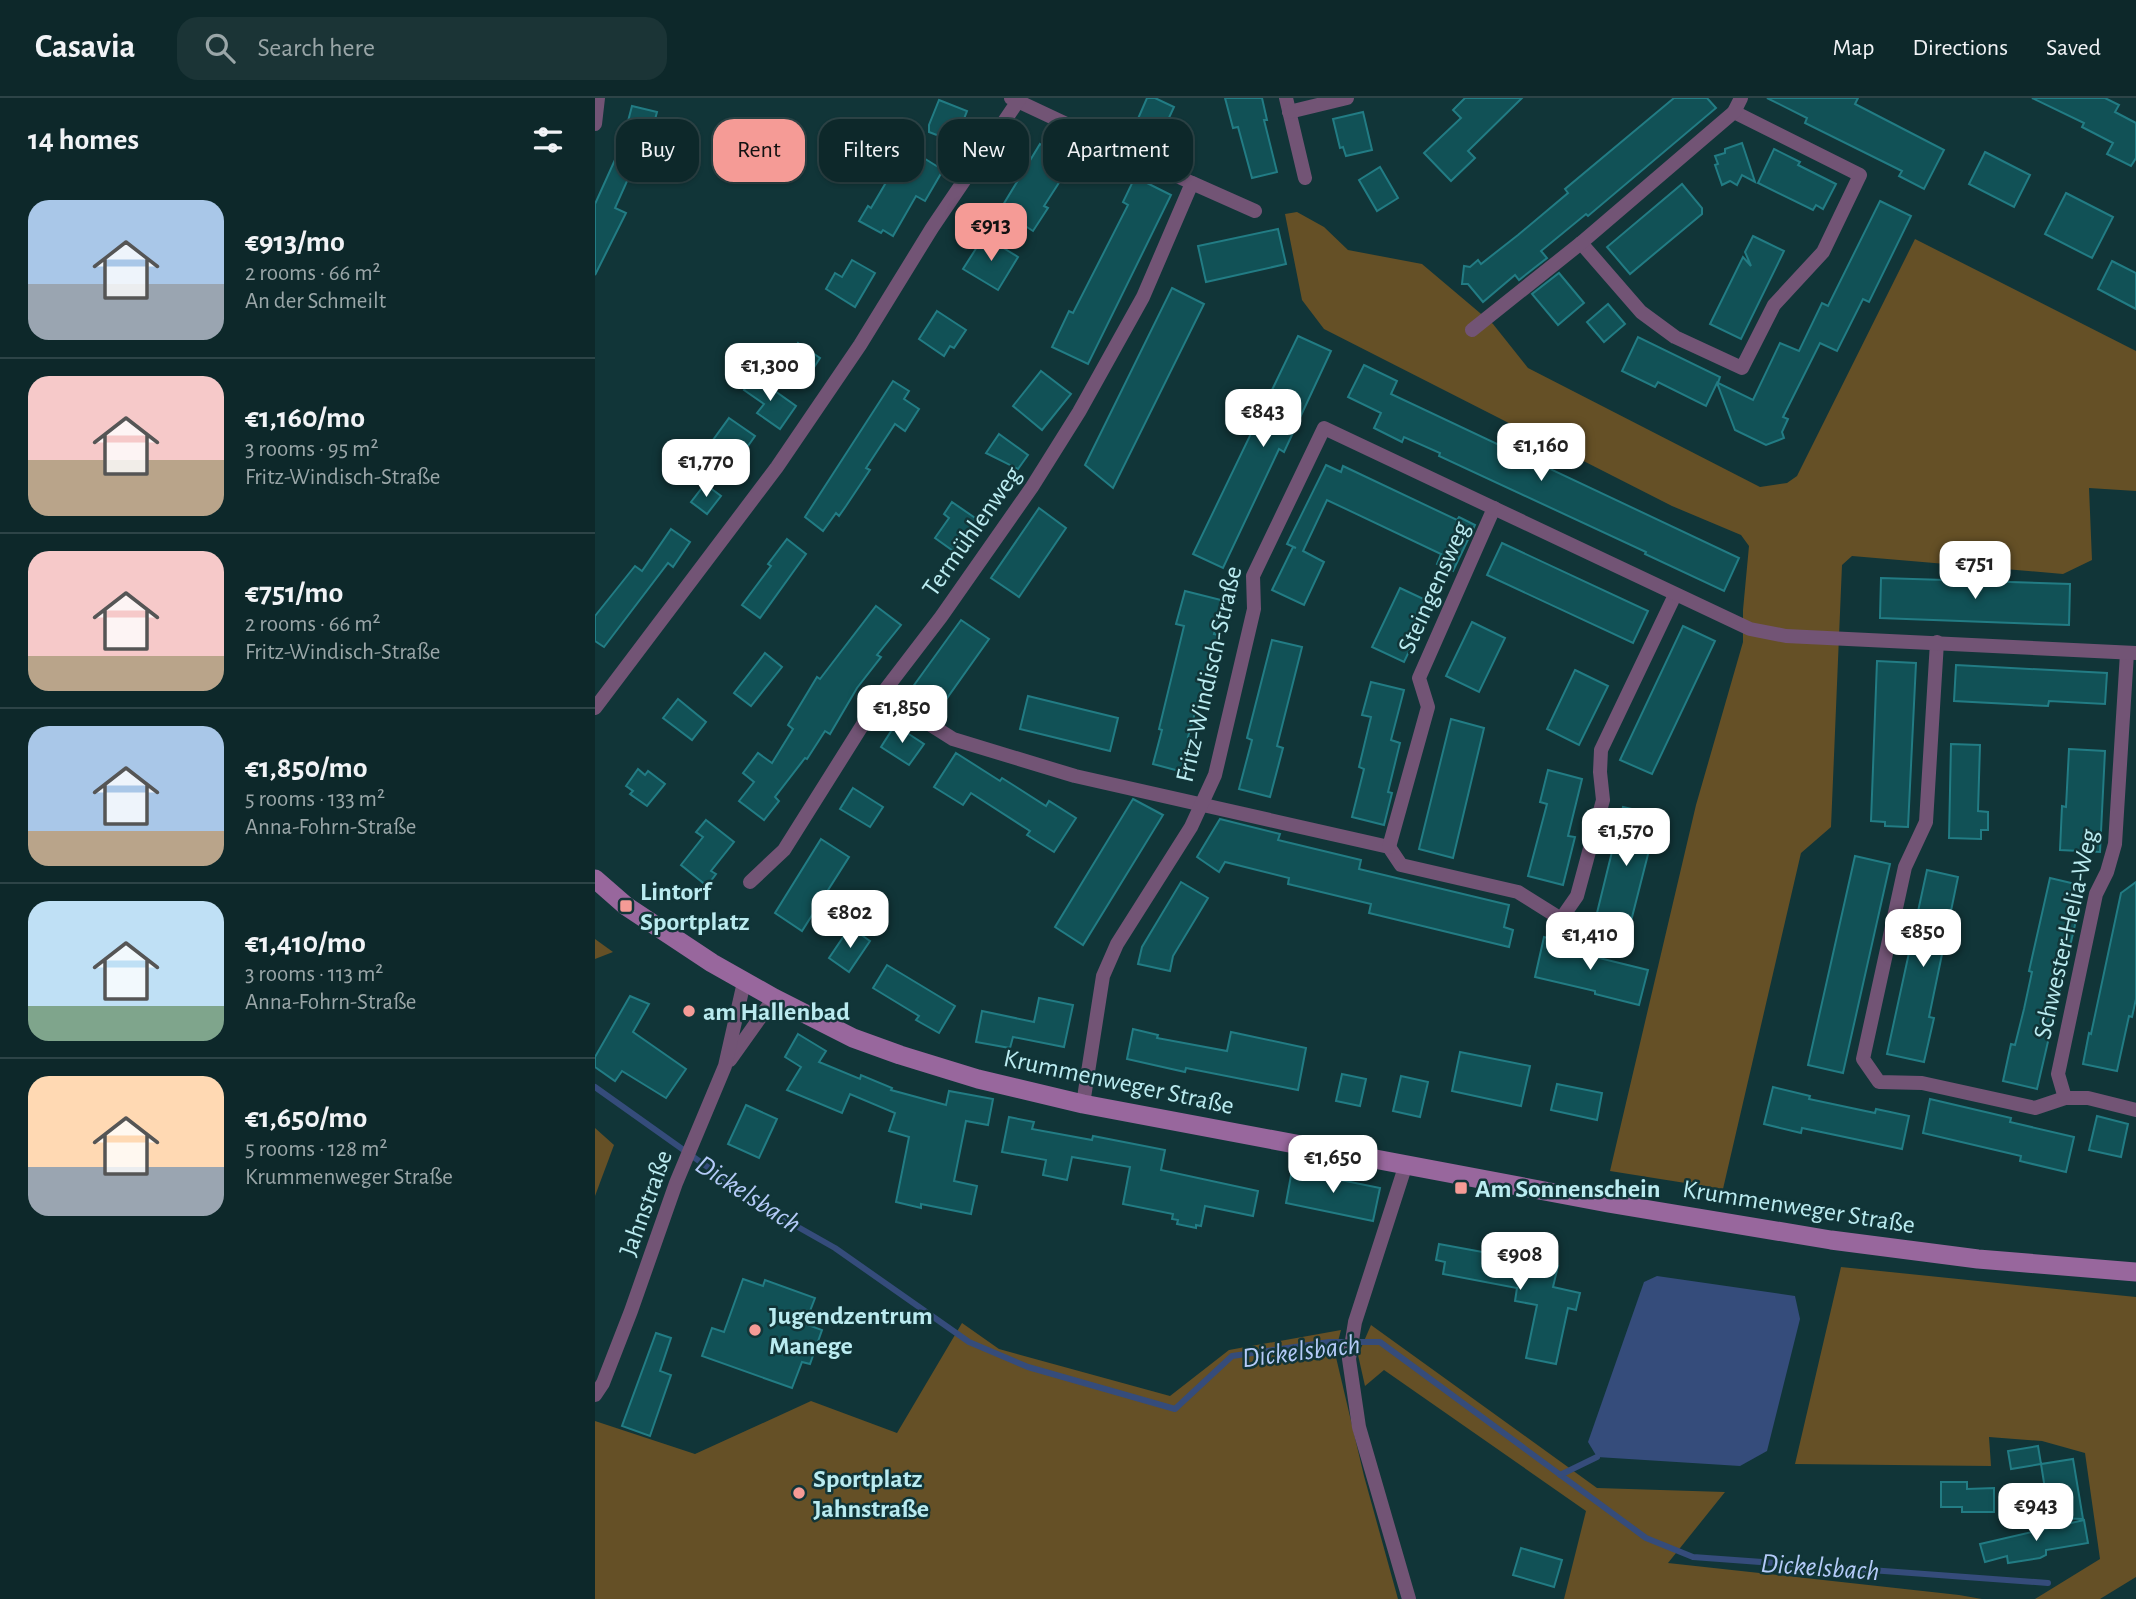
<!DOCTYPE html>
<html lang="en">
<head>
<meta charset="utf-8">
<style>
	:root { --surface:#0d282a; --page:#1b3436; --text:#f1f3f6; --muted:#9aa6a8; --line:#2d4447; --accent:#f59b96 }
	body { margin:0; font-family:"Alegreya Sans",sans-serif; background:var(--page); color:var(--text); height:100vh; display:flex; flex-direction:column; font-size:26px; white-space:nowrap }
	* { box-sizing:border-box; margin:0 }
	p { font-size:23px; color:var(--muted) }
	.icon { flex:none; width:38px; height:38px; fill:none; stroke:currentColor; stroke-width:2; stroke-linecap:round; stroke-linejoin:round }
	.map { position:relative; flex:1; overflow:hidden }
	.panel { display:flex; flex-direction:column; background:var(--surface); width:595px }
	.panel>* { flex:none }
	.guide { position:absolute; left:21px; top:21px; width:665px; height:63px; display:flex; gap:14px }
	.price { position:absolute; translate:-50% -60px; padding:0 16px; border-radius:14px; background:#fff; color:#222; font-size:23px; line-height:46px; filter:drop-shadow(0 2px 4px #0008) }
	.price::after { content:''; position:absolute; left:50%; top:42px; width:21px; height:16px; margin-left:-10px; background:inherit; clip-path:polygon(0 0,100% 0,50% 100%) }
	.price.current { background:var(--accent); color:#111 }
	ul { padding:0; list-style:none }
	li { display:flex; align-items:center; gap:21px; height:175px; padding:0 28px }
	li+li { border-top:2px solid var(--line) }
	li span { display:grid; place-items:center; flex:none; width:196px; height:140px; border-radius:21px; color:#555 }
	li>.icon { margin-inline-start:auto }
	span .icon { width:84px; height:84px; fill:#fffc; stroke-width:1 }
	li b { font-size:30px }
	h2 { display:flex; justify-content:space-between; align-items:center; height:84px; padding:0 28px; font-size:30px }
	.tag { padding:0 24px; border-radius:21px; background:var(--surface); box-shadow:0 2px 5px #0004,0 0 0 2px var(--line); font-size:24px; line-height:63px }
	.tag.current { background:var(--accent); color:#111 }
	header { display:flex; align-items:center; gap:42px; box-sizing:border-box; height:98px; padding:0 35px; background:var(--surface); border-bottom:2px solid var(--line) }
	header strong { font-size:33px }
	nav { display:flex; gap:38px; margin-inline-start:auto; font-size:24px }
	.search { width:490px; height:63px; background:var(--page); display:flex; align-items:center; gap:18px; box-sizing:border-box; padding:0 24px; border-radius:21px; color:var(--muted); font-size:26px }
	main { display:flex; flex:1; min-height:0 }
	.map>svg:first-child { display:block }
	.green { fill:#655026 }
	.water { fill:#354c7b }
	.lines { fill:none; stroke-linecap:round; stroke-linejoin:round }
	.stream { stroke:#354c7b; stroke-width:6 }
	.building { fill:#115156; stroke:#227c84; stroke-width:2 }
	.minor { stroke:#725475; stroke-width:14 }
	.secondary { stroke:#98679d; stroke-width:19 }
	.poi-dot { fill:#f59b96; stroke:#113538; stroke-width:2.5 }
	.labels { text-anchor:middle; stroke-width:5; stroke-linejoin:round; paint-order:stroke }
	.street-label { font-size:26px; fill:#baebf0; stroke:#113538 }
	.poi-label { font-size:26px; font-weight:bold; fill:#baebf0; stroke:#113538; text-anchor:start }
	.water-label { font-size:28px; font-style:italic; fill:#b4cbf8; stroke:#113538 }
</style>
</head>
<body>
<header>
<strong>Casavia</strong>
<div class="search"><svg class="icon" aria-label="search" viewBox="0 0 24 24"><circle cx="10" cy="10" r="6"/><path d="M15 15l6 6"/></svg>Search here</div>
<nav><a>Map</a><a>Directions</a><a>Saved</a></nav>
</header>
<main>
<section class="panel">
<h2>14 homes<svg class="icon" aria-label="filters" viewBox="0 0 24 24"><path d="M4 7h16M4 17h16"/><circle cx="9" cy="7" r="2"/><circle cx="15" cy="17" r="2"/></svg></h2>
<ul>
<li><span style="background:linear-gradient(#a9c7e8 60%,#9aa5b1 0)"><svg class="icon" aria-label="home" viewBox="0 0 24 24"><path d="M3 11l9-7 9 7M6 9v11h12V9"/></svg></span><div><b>€913/mo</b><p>2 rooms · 66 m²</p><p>An der Schmeilt</p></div></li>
<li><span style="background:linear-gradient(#f6c9c9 60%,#b9a48a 0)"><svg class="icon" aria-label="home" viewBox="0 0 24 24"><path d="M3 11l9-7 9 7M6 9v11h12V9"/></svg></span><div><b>€1,160/mo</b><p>3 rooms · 95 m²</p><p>Fritz-Windisch-Straße</p></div></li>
<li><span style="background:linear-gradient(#f6c9c9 75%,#b9a48a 0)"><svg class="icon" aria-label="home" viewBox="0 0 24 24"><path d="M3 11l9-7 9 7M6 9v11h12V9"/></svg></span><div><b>€751/mo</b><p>2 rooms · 66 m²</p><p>Fritz-Windisch-Straße</p></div></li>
<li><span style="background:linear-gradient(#a9c7e8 75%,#b9a48a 0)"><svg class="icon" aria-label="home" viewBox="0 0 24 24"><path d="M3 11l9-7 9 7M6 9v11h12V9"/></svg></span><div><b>€1,850/mo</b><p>5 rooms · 133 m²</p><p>Anna-Fohrn-Straße</p></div></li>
<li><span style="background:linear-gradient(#bfe0f5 75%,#7fa58c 0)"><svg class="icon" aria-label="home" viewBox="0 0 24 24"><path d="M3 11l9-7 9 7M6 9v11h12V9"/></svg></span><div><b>€1,410/mo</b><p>3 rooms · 113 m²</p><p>Anna-Fohrn-Straße</p></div></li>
<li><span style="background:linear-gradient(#ffd9b3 65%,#9aa5b1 0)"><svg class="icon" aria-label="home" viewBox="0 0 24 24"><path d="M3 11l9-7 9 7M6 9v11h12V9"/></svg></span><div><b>€1,650/mo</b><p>5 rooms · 128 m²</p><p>Krummenweger Straße</p></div></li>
</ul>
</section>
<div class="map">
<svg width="1541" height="1501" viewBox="0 0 1541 1501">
	<rect width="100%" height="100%" fill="#113538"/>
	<!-- green -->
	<g class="green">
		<polygon points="702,114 729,129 753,152 827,166 898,226 933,270 1165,389 1192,385 1202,378 1320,141 1541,253 1541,393 1494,390 1497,462 1468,476 1257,458 1247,467 1236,729 1206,755 1128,1091 1015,1073 1101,707 1148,544 1148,512 1154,448 1146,437 1077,408 729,231 707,202 690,116"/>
		<polygon points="0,841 18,854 0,861"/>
		<polygon points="0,1030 19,1047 0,1098"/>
		<polygon points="1246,1169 1541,1199 1541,1479 1505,1501 1440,1501 1505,1461 1490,1355 1447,1343 1394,1339 1396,1368 1200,1366"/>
		<polygon points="367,1225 404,1251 575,1298 634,1252 746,1232 740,1255 769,1378 803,1501 0,1501 0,1323 100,1356 216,1303 302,1335"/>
		<polygon points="776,1227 1002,1390 1130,1394 1073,1465 1364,1497 1387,1501 969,1501 991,1413 789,1272 770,1288 763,1257"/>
	</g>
	<!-- water -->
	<polygon class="water" points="1062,1178 1200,1198 1205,1221 1172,1353 1145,1368 1002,1359 993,1344 1049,1184"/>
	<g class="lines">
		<!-- stream -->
		<g class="stream">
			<polyline points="0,989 173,1112 240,1150 374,1244 433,1269 580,1311 637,1258 734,1244 785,1244 1051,1440 1098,1459 1453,1485"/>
			<polyline points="965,1377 1002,1359"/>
		</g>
	</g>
	<!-- building -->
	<g class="building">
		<polygon points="552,0 560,0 579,9 567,35 542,23"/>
		<polygon points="630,0 667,0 672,22 669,22 682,74 657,80 643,29 638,30"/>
		<polygon points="870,0 927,0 873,53 880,60 856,83 829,55 866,20 858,12"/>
		<polygon points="1079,0 1112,0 1121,10 993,118 991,116 946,153 952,160 924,182 920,177 888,204 873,186 867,186 869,168 875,169 883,162 886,166 923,137 973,95 970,91"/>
		<polygon points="1172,0 1263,0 1260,6 1349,52 1329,91 1304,78 1307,73 1210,25 1212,20"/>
		<polygon points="1437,0 1510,0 1524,7 1520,14 1541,25 1541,60 1536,68 1512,56 1518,45 1487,29 1489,25"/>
		<polygon points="344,2 372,13 360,44 334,34 334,27"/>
		<polygon points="37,8 62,14 57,33 32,27"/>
		<polygon points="768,14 777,52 751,58 748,49 745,50 738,21"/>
		<polygon points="1147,45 1160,84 1147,77 1142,87 1135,83 1127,87 1120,67 1123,66 1120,58 1130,55 1130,51"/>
		<polygon points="445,46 476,66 449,108 453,110 438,133 405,112"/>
		<polygon points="304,51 324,63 327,59 348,72 330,103 321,98 298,138 288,132 286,135 264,123 273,108 276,110 293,81 288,78"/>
		<polygon points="1179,51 1205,64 1203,67 1241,86 1228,111 1221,107 1218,112 1163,85"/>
		<polygon points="1390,54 1435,77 1419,109 1374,86"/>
		<polygon points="23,55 41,63 20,110 31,115 0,177 0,106"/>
		<polygon points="785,69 803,100 782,113 764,82"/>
		<polygon points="540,79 576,97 493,266 457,249 474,213 478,215 533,107 528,104"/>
		<polygon points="1087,86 1107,110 1107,116 1035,176 1012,149"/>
		<polygon points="1471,95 1518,119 1497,160 1450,136"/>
		<polygon points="1285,103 1316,118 1274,204 1268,201 1242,253 1225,245 1188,319 1193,321 1187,334 1189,340 1171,347 1140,332 1122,285 1111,308 1063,284 1060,289 1027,273 1043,239 1125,279 1123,285 1158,302 1185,245 1204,253 1227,205 1233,208"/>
		<polygon points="683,131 691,166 611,184 603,148"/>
		<polygon points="389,138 423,159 403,192 368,171"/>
		<polygon points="1158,138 1189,153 1146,241 1115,226 1148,159 1156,168 1150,154"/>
		<polygon points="257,162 280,175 260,209 231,191 240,175 247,179"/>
		<polygon points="1517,163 1541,175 1541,211 1503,191"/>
		<polygon points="964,175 989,205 963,227 937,196"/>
		<polygon points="577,190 609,206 518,390 490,367"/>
		<polygon points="1013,206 1030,226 1009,244 992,224"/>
		<polygon points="342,213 371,232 359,250 355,248 349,258 324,241"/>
		<polygon points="703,238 736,253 689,354 684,351 628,470 598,456"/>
		<polygon points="203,245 225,260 212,280 189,265"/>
		<polygon points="769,267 802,283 796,296 1144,460 1129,493 1050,456 1051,454 844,358 845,355 809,339 807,344 779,330 786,315 753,299"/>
		<polygon points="446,273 476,296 447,332 418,308"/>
		<polygon points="159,278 201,308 185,331 162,315 169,306 149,292"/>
		<polygon points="298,283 314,293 309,301 324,311 310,333 300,326 271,370 275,372 251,408 244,418 241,415 228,433 210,419"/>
		<polygon points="134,320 160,338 136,372 110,353"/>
		<polygon points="404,336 433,357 423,371 391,355"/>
		<polygon points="731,367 746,374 748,368 862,422 864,419 880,427 858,473 842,466 846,456 732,402 708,453 729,464 709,507 677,492 698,449 701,450 692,446"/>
		<polygon points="110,386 126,398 112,416 96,404"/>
		<polygon points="357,404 386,424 364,457 340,440 354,420 349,416"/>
		<polygon points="444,410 471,430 424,499 396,480"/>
		<polygon points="76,431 95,444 78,469 73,465 9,549 0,543 0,518 40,468 47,473"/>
		<polygon points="192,441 211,456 165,520 147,507 176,468 173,466"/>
		<polygon points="907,445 1053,513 1038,545 892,477"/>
		<polygon points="1286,480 1475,486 1474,527 1285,520"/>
		<polygon points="805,490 837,505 809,564 777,549"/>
		<polygon points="590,493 626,502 626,509 619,536 623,537 593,639 597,640 588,674 558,666 567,632 564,631 589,528 581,526"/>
		<polygon points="281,508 306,527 282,557 286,559 262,590 235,636 230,633 212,661 210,660 180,699 184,703 169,722 144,703 159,684 148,675 163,655 177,665 198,631 193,627 222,579 225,581"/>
		<polygon points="366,522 394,541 345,610 317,590"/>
		<polygon points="877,524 910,540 884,594 851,578"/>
		<polygon points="1088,528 1120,543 1057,676 1025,662"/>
		<polygon points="677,542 707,549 682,648 688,650 675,699 644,691 657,642 652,640"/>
		<polygon points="170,555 187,569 156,608 139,595"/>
		<polygon points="1282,563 1321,565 1313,729 1290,728 1290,724 1276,723"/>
		<polygon points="1361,567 1512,575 1510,606 1454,603 1453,608 1359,603"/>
		<polygon points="980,572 1013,588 984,647 952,631"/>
		<polygon points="776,584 809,592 796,642 805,645 793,694 797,695 789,727 757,719 769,671 764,669 776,619 767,617"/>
		<polygon points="433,598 523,620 515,653 425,631"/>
		<polygon points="83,601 111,624 97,642 68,620"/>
		<polygon points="856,621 889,630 858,760 824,751"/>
		<polygon points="300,627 329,646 314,667 286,649"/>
		<polygon points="1356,646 1385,647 1383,713 1393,714 1393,732 1386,732 1386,741 1354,740"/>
		<polygon points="1474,651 1510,653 1505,754 1465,752 1467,708 1471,709"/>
		<polygon points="361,655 405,683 407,680 451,708 454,703 481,720 459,754 432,737 435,733 376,695 368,707 339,689"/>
		<polygon points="43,671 50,677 53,673 70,686 52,708 35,696 38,693 31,688"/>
		<polygon points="953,672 987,681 973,738 980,739 968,787 933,778 952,706 945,704"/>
		<polygon points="258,690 288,709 275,729 245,711"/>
		<polygon points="538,701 568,717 488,847 460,829"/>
		<polygon points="1028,709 1063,717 1034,831 1000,823"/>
		<polygon points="625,721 685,736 683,742 766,762 764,771 914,807 909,829 918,832 914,849 774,815 776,806 693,786 694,780 630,764 624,774 602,759"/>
		<polygon points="111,722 139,744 116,773 121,776 112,788 86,767 108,739 101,734"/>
		<polygon points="226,741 254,759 207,833 180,815"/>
		<polygon points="1260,758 1295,766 1248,975 1213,967"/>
		<polygon points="1332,772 1363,779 1334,919 1339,920 1329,964 1292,956"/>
		<polygon points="1455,780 1489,788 1442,991 1408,983 1416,946 1420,947 1429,911 1437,874 1434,873"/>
		<polygon points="586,784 613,800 578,858 575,873 543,866 547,849"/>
		<polygon points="1541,784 1541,901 1537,919 1534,918 1522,973 1488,966 1494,935 1496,936 1526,795"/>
		<polygon points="255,829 275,843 254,874 234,860"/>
		<polygon points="949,839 994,850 992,857 1053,872 1044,907 1000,896 1000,893 940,879"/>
		<polygon points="292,867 360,908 344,935 321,922 324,918 278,890"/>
		<polygon points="35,898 54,906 38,934 91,971 71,1000 27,973 20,983 0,969 0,959"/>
		<polygon points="444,900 478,907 469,949 418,939 415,950 381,944 387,913 439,924"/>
		<polygon points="538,931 563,937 562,940 632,953 636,934 711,950 703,992 601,972 591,970 590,974 532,961"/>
		<polygon points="203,936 231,953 224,964 265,981 266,977 297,990 296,992 351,1007 354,993 398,1001 393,1027 371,1023 359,1083 382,1088 376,1116 326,1106 326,1110 301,1104 314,1039 294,1033 300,1015 255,996 247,1015 192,992 206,969 190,959"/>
		<polygon points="865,954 935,968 926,1008 857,993"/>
		<polygon points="747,976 771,981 765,1008 741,1003"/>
		<polygon points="806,978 833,984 825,1019 798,1013"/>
		<polygon points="962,986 1007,995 1002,1022 956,1012"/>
		<polygon points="1178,989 1215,998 1214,1001 1280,1015 1281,1011 1314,1018 1307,1051 1207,1030 1206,1035 1169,1026"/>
		<polygon points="1335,1001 1416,1020 1415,1024 1479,1039 1471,1074 1425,1063 1426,1058 1328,1035"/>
		<polygon points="151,1007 182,1021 164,1060 133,1046"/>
		<polygon points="1502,1018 1533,1026 1526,1059 1494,1052"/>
		<polygon points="414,1019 439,1024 437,1031 497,1042 498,1038 570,1052 566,1072 663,1093 658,1118 610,1108 606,1128 601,1127 601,1130 582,1126 583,1122 577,1121 578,1116 528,1106 535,1069 477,1059 472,1082 448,1077 451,1062 407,1054"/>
		<polygon points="697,1072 785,1090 778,1123 691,1105"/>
		<polygon points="844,1146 963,1168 958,1189 985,1195 981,1212 973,1210 961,1266 931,1260 942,1207 920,1203 922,1190 848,1176 850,1164 841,1162"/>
		<polygon points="148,1181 168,1188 170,1182 220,1200 210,1226 227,1232 215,1266 207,1264 197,1290 107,1258 117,1230 129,1234"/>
		<polygon points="61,1235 76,1240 65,1273 76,1277 55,1338 27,1328"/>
		<polygon points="1443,1348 1446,1366 1478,1361 1488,1421 1459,1420 1454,1390 1450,1391 1446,1366 1416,1371 1413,1353"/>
		<polygon points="1346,1384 1372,1384 1372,1391 1399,1390 1399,1414 1367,1414 1367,1409 1346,1409"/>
		<polygon points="1489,1422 1493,1445 1451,1452 1451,1457 1445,1460 1413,1465 1412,1458 1390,1464 1385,1446"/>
		<polygon points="926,1450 967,1462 959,1489 918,1477"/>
	</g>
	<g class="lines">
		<!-- minor -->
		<g class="minor">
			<polyline points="416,0 597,85"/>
			<polyline points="691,0 710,80"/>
			<polyline points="694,14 752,0"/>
			<polyline points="0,26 3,0"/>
			<polyline points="986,145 1046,214 1080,239 1147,270 1179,207 1228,154 1265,77 1139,14"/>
			<polyline points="877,232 986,145 1139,14 1146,0"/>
			<polyline points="1342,544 1331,724 1310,769 1268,961 1284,984 1327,985 1440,1010 1470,1000 1493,1000 1541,1012"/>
			<polyline points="287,596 358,641 480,678 794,749 806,767 923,794 966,821 982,798 1008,702 1005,674 1006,652 1080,497"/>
			<polyline points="0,610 182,369 265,247 337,130 425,0"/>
			<polyline points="794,749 833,609 824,580 899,410"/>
			<polyline points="155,784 189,752 287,596 346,519 437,389 484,314 548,199 597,85 660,113"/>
			<polyline points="135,962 179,900"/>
			<polyline points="1470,1000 1463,976 1501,796 1512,774 1520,746 1532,555"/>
			<polyline points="488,1006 508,878 522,846 596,729 620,677 659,511 658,478 729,330 1155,531 1191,538 1541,555"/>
			<polyline points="811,1066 760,1224 754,1261 764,1329 814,1501"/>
			<polyline points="0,1297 8,1285 36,1213 81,1085 130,968 149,884"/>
		</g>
		<!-- secondary -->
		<polyline class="secondary" points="0,781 31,808 117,865 179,900 258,940 305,957 383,981 488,1006 1013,1105 1236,1142 1383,1161 1541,1174"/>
	</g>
	<!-- markers -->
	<g class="poi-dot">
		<rect x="24" y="801" width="14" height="14" rx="3.5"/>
		<circle cx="94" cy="913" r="7"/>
		<rect x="859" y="1083" width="14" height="14" rx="3.5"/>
		<circle cx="160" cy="1232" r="7"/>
		<circle cx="204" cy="1395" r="7"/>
	</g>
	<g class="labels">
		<!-- street labels -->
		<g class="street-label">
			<text transform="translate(376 433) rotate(-55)" y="9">Termühlenweg</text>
			<text transform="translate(838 489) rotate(-66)" y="9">Steingensweg</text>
			<text transform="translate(613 576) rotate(-77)" y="9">Fritz-Windisch-Straße</text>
			<text transform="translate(1470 836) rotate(-77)" y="9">Schwester-Helia-Weg</text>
			<text transform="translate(524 983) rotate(12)" y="9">Krummenweger Straße</text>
			<text transform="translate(50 1105) rotate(-70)" y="9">Jahnstraße</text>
			<text transform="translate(1204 1108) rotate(9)" y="9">Krummenweger Straße</text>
		</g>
		<!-- poi labels -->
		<g class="poi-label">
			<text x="45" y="802">Lintorf<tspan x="45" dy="30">Sportplatz</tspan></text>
			<text x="108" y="922">am Hallenbad</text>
			<text x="880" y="1099">Am Sonnenschein</text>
			<text x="174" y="1226">Jugendzentrum<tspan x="174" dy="30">Manege</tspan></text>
			<text x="218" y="1389">Sportplatz<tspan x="218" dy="30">Jahnstraße</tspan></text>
		</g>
		<!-- water labels -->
		<g class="water-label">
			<text transform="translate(154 1095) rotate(33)" y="10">Dickelsbach</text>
			<text transform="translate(706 1252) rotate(-7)" y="10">Dickelsbach</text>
			<text transform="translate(1225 1468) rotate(4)" y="10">Dickelsbach</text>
		</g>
	</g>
</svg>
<b class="price current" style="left:396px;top:165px">€913</b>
<b class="price" style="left:175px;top:305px">€1,300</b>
<b class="price" style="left:668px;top:351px">€843</b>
<b class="price" style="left:946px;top:385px">€1,160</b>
<b class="price" style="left:111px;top:401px">€1,770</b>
<b class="price" style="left:1380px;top:503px">€751</b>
<b class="price" style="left:307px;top:647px">€1,850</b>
<b class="price" style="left:1031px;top:770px">€1,570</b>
<b class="price" style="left:255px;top:852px">€802</b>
<b class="price" style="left:1328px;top:871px">€850</b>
<b class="price" style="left:995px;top:874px">€1,410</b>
<b class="price" style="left:738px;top:1097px">€1,650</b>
<b class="price" style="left:925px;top:1194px">€908</b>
<b class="price" style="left:1441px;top:1445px">€943</b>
<div class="guide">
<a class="tag">Buy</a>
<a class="tag current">Rent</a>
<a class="tag">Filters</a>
<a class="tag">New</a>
<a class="tag">Apartment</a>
</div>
</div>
</main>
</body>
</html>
